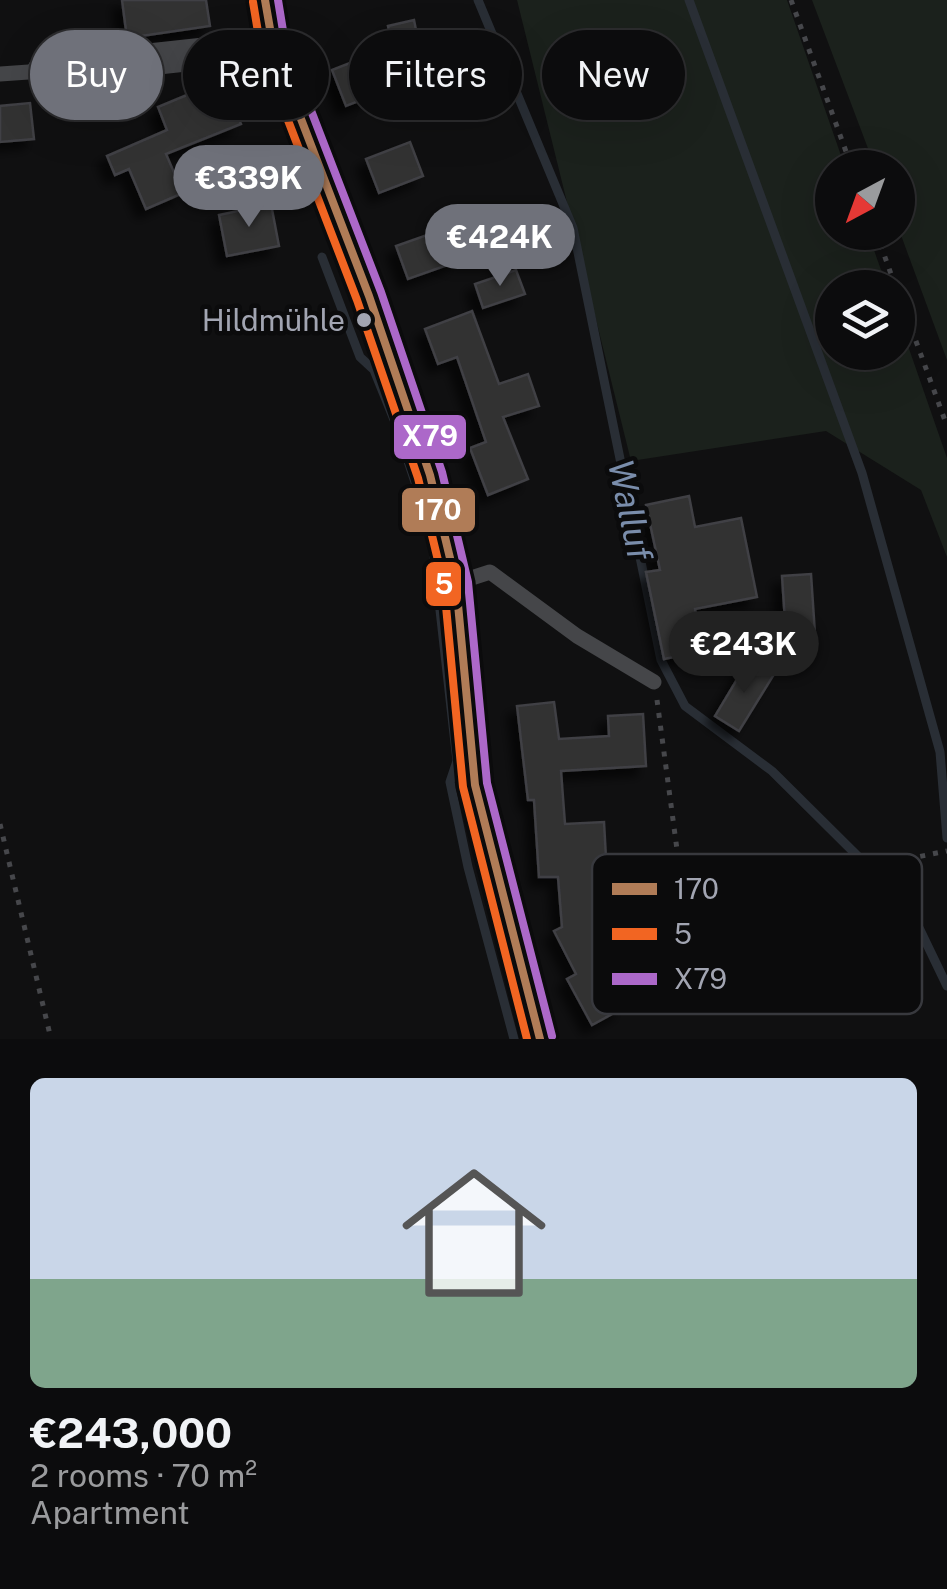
<!DOCTYPE html>
<html lang="en">
<head>
<meta charset="utf-8">
<style>
	:root { --surface:#0c0c0d; --page:#1a1a1b; --text:#f1f3f6; --muted:#9a9b9d; --line:#2c2c2e; --accent:#6f717a }
	body { margin:0; font-family:"Public Sans",sans-serif; background:var(--page); color:var(--text); height:100vh; display:flex; flex-direction:column; font-size:38px; white-space:nowrap }
	* { box-sizing:border-box; margin:0 }
	p { font-size:32px; color:var(--muted) }
	.icon { flex:none; width:55px; height:55px; fill:none; stroke:currentColor; stroke-width:2; stroke-linecap:round; stroke-linejoin:round }
	.map { position:relative; height:1039px; overflow:hidden }
	.side { display:flex; flex-direction:column; background:var(--surface); flex:1 }
	.side>* { flex:none }
	.hud { position:absolute; left:30px; top:30px; width:888px; height:90px; display:flex; gap:20px }
	.needle { width:65px; rotate:221deg }
	.tools { position:absolute; left:815px; top:150px; display:grid; gap:20px }
	.tools a { display:grid; place-items:center; width:100px; height:100px; border-radius:50%; background:var(--surface); box-shadow:0 10px 40px #0002,0 0 0 2px var(--line); font-size:50px }
	.price { position:absolute; translate:-50% -85px; padding:0 22px; border-radius:35px; background:var(--accent); color:#fff; font-size:32px; line-height:65px; filter:drop-shadow(0 2px 5px #0008) }
	.price::after { content:''; position:absolute; left:50%; top:60px; width:30px; height:22px; margin-left:-15px; background:inherit; clip-path:polygon(0 0,100% 0,50% 100%) }
	.price.active { background:#222; color:#fff }
	ul { padding:0; list-style:none }
	li { display:grid; align-content:center; gap:20px; height:530px; padding:0 30px }
	li span { display:grid; place-items:center; height:310px; border-radius:15px; color:#555 }
	li>.icon { margin-inline-start:auto }
	span .icon { width:180px; height:180px; fill:#fffc; stroke-width:1 }
	li b { font-size:42px }
	.chip { padding:0 35px; border-radius:45px; background:var(--surface); box-shadow:0 10px 40px #0002,0 0 0 2px var(--line); font-size:35px; line-height:90px }
	.chip.active { background:var(--accent); color:#fff }
	.map>svg:first-child { display:block }
	.green { fill:#1b211c }
	.lines { fill:none; stroke-linecap:round; stroke-linejoin:round }
	.stream { stroke:#292e35; stroke-width:9 }
	.building { fill:#313133; stroke:#404044; stroke-width:2.5; filter:url(#shadow) }
	.path { stroke:#46474b; stroke-width:5; stroke-dasharray:5 8; stroke-linecap:butt }
	.service { stroke:#454649; stroke-width:15 }
	.minor { stroke:#454649; stroke-width:32 }
	.bus-1-casing { stroke:#0b0b0c; stroke-width:15 }
	.bus-2-casing { stroke:#0b0b0c; stroke-width:15 }
	.bus-3-casing { stroke:#0b0b0c; stroke-width:15 }
	.bus-1 { stroke:#b07c57; stroke-width:8 }
	.bus-2 { stroke:#f26522; stroke-width:8 }
	.bus-3 { stroke:#ac68c9; stroke-width:8 }
	.bus-dot { fill:#a2a5b2; stroke:#0b0b0c; stroke-width:4 }
	.labels { text-anchor:middle; stroke-width:9; stroke-linejoin:round; paint-order:stroke }
	.bus-label { font-size:30px; fill:#a2a5b2; stroke:#0b0b0c; text-anchor:end }
	.water-label { font-size:35px; font-style:italic; fill:#7a8dab; stroke:#0b0b0c }
	.key { fill:#0b0b0c; stroke:#38393e; stroke-width:2.5 }
	.key-label { font-size:28px; fill:#a2a5b2 }
	.line-badge { stroke:#0b0b0c; stroke-width:4 }
	.badge-label { font-size:28px; text-anchor:middle; font-weight:bold; fill:#fff }
</style>
</head>
<body>
<div class="map">
<svg width="947" height="1039" viewBox="0 0 947 1039">
	<defs>
		<filter id="shadow"><feDropShadow dx="-9" dy="9" stdDeviation="5" flood-color="#0009"/></filter>
	</defs>
	<rect width="100%" height="100%" fill="#101011"/>
	<!-- green -->
	<g class="green">
		<polygon points="517,0 787,0 845,167 832,168 832,232 868,233 887,287 832,288 832,352 898,352 898,317 947,458 947,557 921,490 826,431 631,461"/>
		<polygon points="812,0 947,0 947,360 898,227 898,168 875,167"/>
	</g>
	<g class="lines">
		<!-- stream -->
		<g class="stream">
			<polyline points="478,0 573,228 661,660 685,706 772,771 909,907 947,986"/>
			<polyline points="689,0 862,473 940,752 947,838"/>
			<polyline points="322,257 360,357 374,370 397,427"/>
			<polyline points="408,461 419,494"/>
			<polyline points="434,557 457,761 450,782 468,867 514,1039"/>
		</g>
	</g>
	<!-- building -->
	<g class="building">
		<polygon points="122,0 206,0 210,26 127,38"/>
		<polygon points="414,20 419,45 393,50 388,26"/>
		<polygon points="378,52 392,88 346,106 332,70"/>
		<polygon points="223,80 241,124 166,154 183,193 146,209 129,169 115,175 107,156 167,130 158,107"/>
		<polygon points="30,103 34,139 0,142 0,106"/>
		<polygon points="410,142 423,176 379,193 366,159"/>
		<polygon points="271,204 279,246 227,256 219,215"/>
		<polygon points="444,229 456,262 408,279 396,246"/>
		<polygon points="516,270 525,294 483,308 475,284"/>
		<polygon points="472,311 499,384 528,374 539,406 503,417 528,479 488,495 470,448 486,442 457,357 438,364 425,329"/>
		<polygon points="689,496 695,527 741,518 757,597 695,609 703,651 664,659 646,572 660,570 646,505"/>
		<polygon points="811,574 816,649 787,651 782,576"/>
		<polygon points="748,661 773,676 739,731 715,716"/>
		<polygon points="554,702 559,739 609,736 608,716 643,714 646,766 561,771 565,824 604,822 609,912 627,904 642,935 597,960 623,1008 592,1025 567,979 576,974 554,931 562,927 558,877 539,877 534,800 528,800 517,706"/>
	</g>
	<g class="lines">
		<!-- path -->
		<g class="path">
			<polyline points="791,0 852,168"/>
			<polyline points="876,232 896,288"/>
			<polyline points="898,292 947,426"/>
			<polyline points="657,700 682,887 882,864 947,851"/>
			<polyline points="0,824 51,1039"/>
		</g>
		<!-- service -->
		<g class="service">
			<polyline points="0,74 43,71"/>
			<polyline points="456,583 490,572 577,636 654,682"/>
		</g>
		<!-- minor -->
		<g class="minor">
			<polyline points="265,0 273,46 369,296 430,475 456,583 475,785 540,1039"/>
			<polyline points="43,71 273,46"/>
		</g>
		<!-- bus-1 casing -->
		<g class="bus-1-casing">
			<polyline id="bus-1" points="265,0 273,46 369,296 430,475 456,583 475,785 540,1039"/>
		</g>
		<!-- bus-2 casing -->
		<g class="bus-2-casing">
			<polyline id="bus-2" points="253,2 261,50 357,300 418,478 444,585 463,787 527,1039"/>
		</g>
		<!-- bus-3 casing -->
		<g class="bus-3-casing">
			<polyline id="bus-3" points="278,0 285,43 381,292 442,472 468,582 487,783 552,1036"/>
		</g>
		<!-- bus-1 -->
		<use href="#bus-1" class="bus-1"/>
		<!-- bus-2 -->
		<use href="#bus-2" class="bus-2"/>
		<!-- bus-3 -->
		<use href="#bus-3" class="bus-3"/>
	</g>
	<!-- markers -->
	<circle class="bus-dot" cx="364" cy="320" r="9"/>
	<g class="labels">
		<!-- bus labels -->
		<g class="bus-label">
			<text x="345" y="331">Hildmühle</text>
		</g>
		<!-- water labels -->
		<g class="water-label">
			<text transform="translate(630 510) rotate(78)" y="12">Walluf</text>
		</g>
	</g>
	<!-- legend -->
	<rect x="592" y="854" width="330" height="160" rx="15" class="key"/>
	<rect x="612" y="883" width="45" height="12" fill="#b07c57"/>
	<rect x="612" y="928" width="45" height="12" fill="#f26522"/>
	<rect x="612" y="973" width="45" height="12" fill="#ac68c9"/>
	<g class="key-label">
		<text x="674" y="899">170</text>
		<text x="674" y="944">5</text>
		<text x="674" y="989">X79</text>
	</g>
	<g class="line-badge">
		<rect x="392" y="413" width="76" height="48" rx="10" fill="#ac68c9"/>
		<rect x="400" y="486" width="77" height="48" rx="10" fill="#b07c57"/>
		<rect x="424" y="560" width="39" height="48" rx="10" fill="#f26522"/>
	</g>
	<g class="badge-label">
		<text x="430" y="446">X79</text>
		<text x="438" y="520">170</text>
		<text x="444" y="594">5</text>
	</g>
</svg>
<div class="tools">
<a><svg class="needle" viewBox="-14 -14 28 28"><path d="M0-13l5 13h-10z" fill="#e53935"/><path d="M0 13l5-13h-10z" fill="#9a9b9d"/></svg></a>
<a><svg class="icon" aria-label="layers" viewBox="0 0 24 24"><path d="M12 4l9 5-9 5-9-5zM3 14l9 5 9-5"/></svg></a>
</div>
<b class="price" style="left:249px;top:230px">€339K</b>
<b class="price" style="left:500px;top:289px">€424K</b>
<b class="price active" style="left:744px;top:696px">€243K</b>
<div class="hud">
<a class="chip active">Buy</a>
<a class="chip">Rent</a>
<a class="chip">Filters</a>
<a class="chip">New</a>
</div>
</div>
<section class="side">
<ul>
<li><span style="background:linear-gradient(#c9d6e8 65%,#7fa58c 0)"><svg class="icon" aria-label="home" viewBox="0 0 24 24"><path d="M3 11l9-7 9 7M6 9v11h12V9"/></svg></span><div><b>€243,000</b><p>2 rooms · 70 m²</p><p>Apartment</p></div></li>
</ul>
</section>
</body>
</html>
